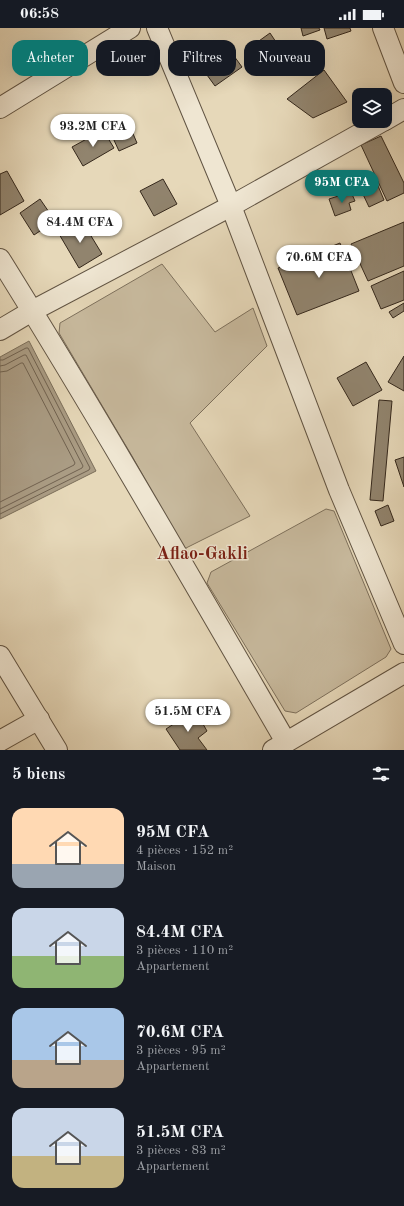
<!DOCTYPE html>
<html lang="fr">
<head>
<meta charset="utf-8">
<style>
	:root { --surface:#171b24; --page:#242831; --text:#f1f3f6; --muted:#9ea1a6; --accent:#0f766e }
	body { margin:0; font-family:"Old Standard TT",serif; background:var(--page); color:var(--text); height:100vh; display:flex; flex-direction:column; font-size:15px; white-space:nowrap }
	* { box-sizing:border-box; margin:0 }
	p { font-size:13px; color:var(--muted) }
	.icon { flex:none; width:22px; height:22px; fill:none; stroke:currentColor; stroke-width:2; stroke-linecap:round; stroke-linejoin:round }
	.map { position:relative; height:722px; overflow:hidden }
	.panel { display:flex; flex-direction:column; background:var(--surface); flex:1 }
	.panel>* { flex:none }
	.banner { position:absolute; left:12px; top:12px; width:380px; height:36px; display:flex; gap:8px }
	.controls { position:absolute; left:352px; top:60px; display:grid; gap:8px }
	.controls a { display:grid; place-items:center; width:40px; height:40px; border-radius:8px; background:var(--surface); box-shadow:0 4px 16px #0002; font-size:20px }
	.price { position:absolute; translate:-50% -34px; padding:0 9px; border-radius:14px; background:#fff; color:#222; font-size:13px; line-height:26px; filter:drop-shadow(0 1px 2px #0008) }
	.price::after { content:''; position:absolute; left:50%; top:24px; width:12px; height:9px; margin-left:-6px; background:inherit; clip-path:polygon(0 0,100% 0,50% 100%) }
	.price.selected { background:var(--accent); color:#fff }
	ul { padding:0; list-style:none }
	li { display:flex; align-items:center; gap:12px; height:100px; padding:0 12px }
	li span { display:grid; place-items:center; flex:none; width:112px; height:80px; border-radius:12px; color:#555 }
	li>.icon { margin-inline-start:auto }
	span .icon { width:48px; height:48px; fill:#fffc; stroke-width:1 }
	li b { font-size:17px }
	h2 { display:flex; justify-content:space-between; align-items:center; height:48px; padding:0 12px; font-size:17px }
	.pill { padding:0 14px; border-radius:12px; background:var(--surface); box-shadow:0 4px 16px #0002; font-size:14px; line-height:36px }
	.pill.selected { background:var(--accent); color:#fff }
	.status { display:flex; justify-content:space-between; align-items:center; height:28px; padding:0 20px; background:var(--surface); direction:ltr }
	.status svg { height:11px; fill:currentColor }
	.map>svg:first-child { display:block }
	.green { fill:#c8ba9e; stroke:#7e715d }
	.water { fill:#aa9c84; stroke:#7b6e5a }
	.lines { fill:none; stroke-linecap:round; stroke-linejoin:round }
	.shore { stroke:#706250; stroke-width:1 }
	.building { fill:#91846e; stroke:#35281c }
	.minor-casing { stroke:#615443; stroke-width:22 }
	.minor { stroke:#efe6d2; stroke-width:20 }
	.labels { text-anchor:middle; stroke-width:3; stroke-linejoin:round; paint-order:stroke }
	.district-label { font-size:18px; font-weight:bold; fill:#7a1f14; stroke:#efe6d2 }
</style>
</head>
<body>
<div class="status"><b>06:58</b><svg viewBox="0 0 49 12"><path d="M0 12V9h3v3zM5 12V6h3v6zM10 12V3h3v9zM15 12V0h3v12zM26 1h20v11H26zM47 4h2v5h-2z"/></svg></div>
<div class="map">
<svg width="404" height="722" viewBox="0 0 404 722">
	<rect width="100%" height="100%" fill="#e6d8b9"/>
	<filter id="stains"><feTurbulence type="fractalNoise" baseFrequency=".005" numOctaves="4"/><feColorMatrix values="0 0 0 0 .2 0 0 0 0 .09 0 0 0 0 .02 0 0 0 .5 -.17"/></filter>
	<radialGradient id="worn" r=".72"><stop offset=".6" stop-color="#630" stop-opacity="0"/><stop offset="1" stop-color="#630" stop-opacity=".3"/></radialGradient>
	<!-- green -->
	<g class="green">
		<polygon points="162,236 215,304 253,280 267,318 190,395 250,488 184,521 132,428 59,305 60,295"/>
		<polygon points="326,481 334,483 391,621 386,629 296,685 285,683 207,555 211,544"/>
	</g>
	<!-- water -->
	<polygon class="water" points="29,313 96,443 0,491 0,329"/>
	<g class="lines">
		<!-- shore -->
		<g class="shore">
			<polyline points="0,332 3,332 26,320 28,320 90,440 89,442 0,486"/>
			<polyline points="0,338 5,337 24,327 26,327 83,438 82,440 0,481"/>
			<polyline points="0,344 7,343 21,335 23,335 75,435 74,437 0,474"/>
		</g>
	</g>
	<!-- building -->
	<g class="building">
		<polygon points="301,0 319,0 320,2 303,8"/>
		<polygon points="324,0 350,0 351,3 327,11"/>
		<polygon points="270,5 278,17 260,29 252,18"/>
		<polygon points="234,28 242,39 215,58 207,47"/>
		<polygon points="324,42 347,74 313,90 287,71"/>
		<polygon points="131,101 137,115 119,123 113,110"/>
		<polygon points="103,102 114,120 83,138 72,119"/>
		<polygon points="381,108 404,155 404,165 387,173 361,117"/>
		<polygon points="7,143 24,173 0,187 0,146"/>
		<polygon points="163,151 177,176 154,188 140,163"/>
		<polygon points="376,153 384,172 369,179 360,160"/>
		<polygon points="351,164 355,173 349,175 351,182 335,188 329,171"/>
		<polygon points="40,171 51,187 39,195 43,201 34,207 20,185"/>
		<polygon points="82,193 102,226 79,240 59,206"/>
		<polygon points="404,194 404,238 368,253 351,216"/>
		<polygon points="340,215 359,263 297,287 278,240"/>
		<polygon points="404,243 404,272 381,281 371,258"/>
		<polygon points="404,275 404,283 393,290 389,284"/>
		<polygon points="404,328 404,363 388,354"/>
		<polygon points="366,334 382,362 353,378 337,350"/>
		<polygon points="379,372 392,373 383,473 370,472"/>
		<polygon points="404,429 404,459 395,432"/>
		<polygon points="388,477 394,493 381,498 375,483"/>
		<polygon points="195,682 207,703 198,710 207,722 180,722 166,701"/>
	</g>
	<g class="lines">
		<!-- minor casing -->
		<g class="minor-casing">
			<g id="minor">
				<polyline points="157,0 231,178 339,462 404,616"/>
				<polyline points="383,0 404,55"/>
				<polyline points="0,80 130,0"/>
				<polyline points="385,92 404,81"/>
				<path d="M0,231C99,390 192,552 286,714"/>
				<polyline points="0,302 32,283 231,178 383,93"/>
				<polyline points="0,628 57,722"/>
				<polyline points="0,713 39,691"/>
				<polyline points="273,722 404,645"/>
			</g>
		</g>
		<!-- minor -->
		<use href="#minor" class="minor"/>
	</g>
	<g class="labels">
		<!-- district labels -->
		<g class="district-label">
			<text x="202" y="531">Aflao-Gakli</text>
		</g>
	</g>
	<rect width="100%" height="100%" filter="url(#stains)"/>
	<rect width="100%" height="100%" fill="url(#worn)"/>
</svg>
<div class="controls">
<a><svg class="icon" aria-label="layers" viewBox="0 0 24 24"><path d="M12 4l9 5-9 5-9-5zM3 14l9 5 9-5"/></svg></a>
</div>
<b class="price" style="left:93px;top:120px">93.2M CFA</b>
<b class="price selected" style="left:342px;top:176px">95M CFA</b>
<b class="price" style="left:80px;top:216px">84.4M CFA</b>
<b class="price" style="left:319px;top:251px">70.6M CFA</b>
<b class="price" style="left:188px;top:705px">51.5M CFA</b>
<div class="banner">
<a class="pill selected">Acheter</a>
<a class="pill">Louer</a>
<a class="pill">Filtres</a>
<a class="pill">Nouveau</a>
</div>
</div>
<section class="panel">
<h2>5 biens<svg class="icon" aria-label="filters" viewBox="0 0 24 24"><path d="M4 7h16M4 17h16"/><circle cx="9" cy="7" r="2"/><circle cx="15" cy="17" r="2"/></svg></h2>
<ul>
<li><span style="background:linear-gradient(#ffd9b3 70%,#9aa5b1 0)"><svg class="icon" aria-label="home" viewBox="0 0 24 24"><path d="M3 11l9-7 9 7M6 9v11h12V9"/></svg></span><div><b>95M CFA</b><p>4 pièces · 152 m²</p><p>Maison</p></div></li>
<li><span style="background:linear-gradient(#c9d6e8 60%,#8fb573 0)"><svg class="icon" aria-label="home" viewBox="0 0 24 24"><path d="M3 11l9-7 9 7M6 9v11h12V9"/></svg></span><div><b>84.4M CFA</b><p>3 pièces · 110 m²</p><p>Appartement</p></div></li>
<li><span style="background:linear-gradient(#a9c7e8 65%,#b9a48a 0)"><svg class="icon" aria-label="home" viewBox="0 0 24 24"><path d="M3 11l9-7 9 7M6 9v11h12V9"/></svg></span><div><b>70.6M CFA</b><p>3 pièces · 95 m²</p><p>Appartement</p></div></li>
<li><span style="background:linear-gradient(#c9d6e8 60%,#c2b280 0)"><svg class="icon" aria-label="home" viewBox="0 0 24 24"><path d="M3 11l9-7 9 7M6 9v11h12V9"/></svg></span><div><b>51.5M CFA</b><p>3 pièces · 83 m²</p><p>Appartement</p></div></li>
</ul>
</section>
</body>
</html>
